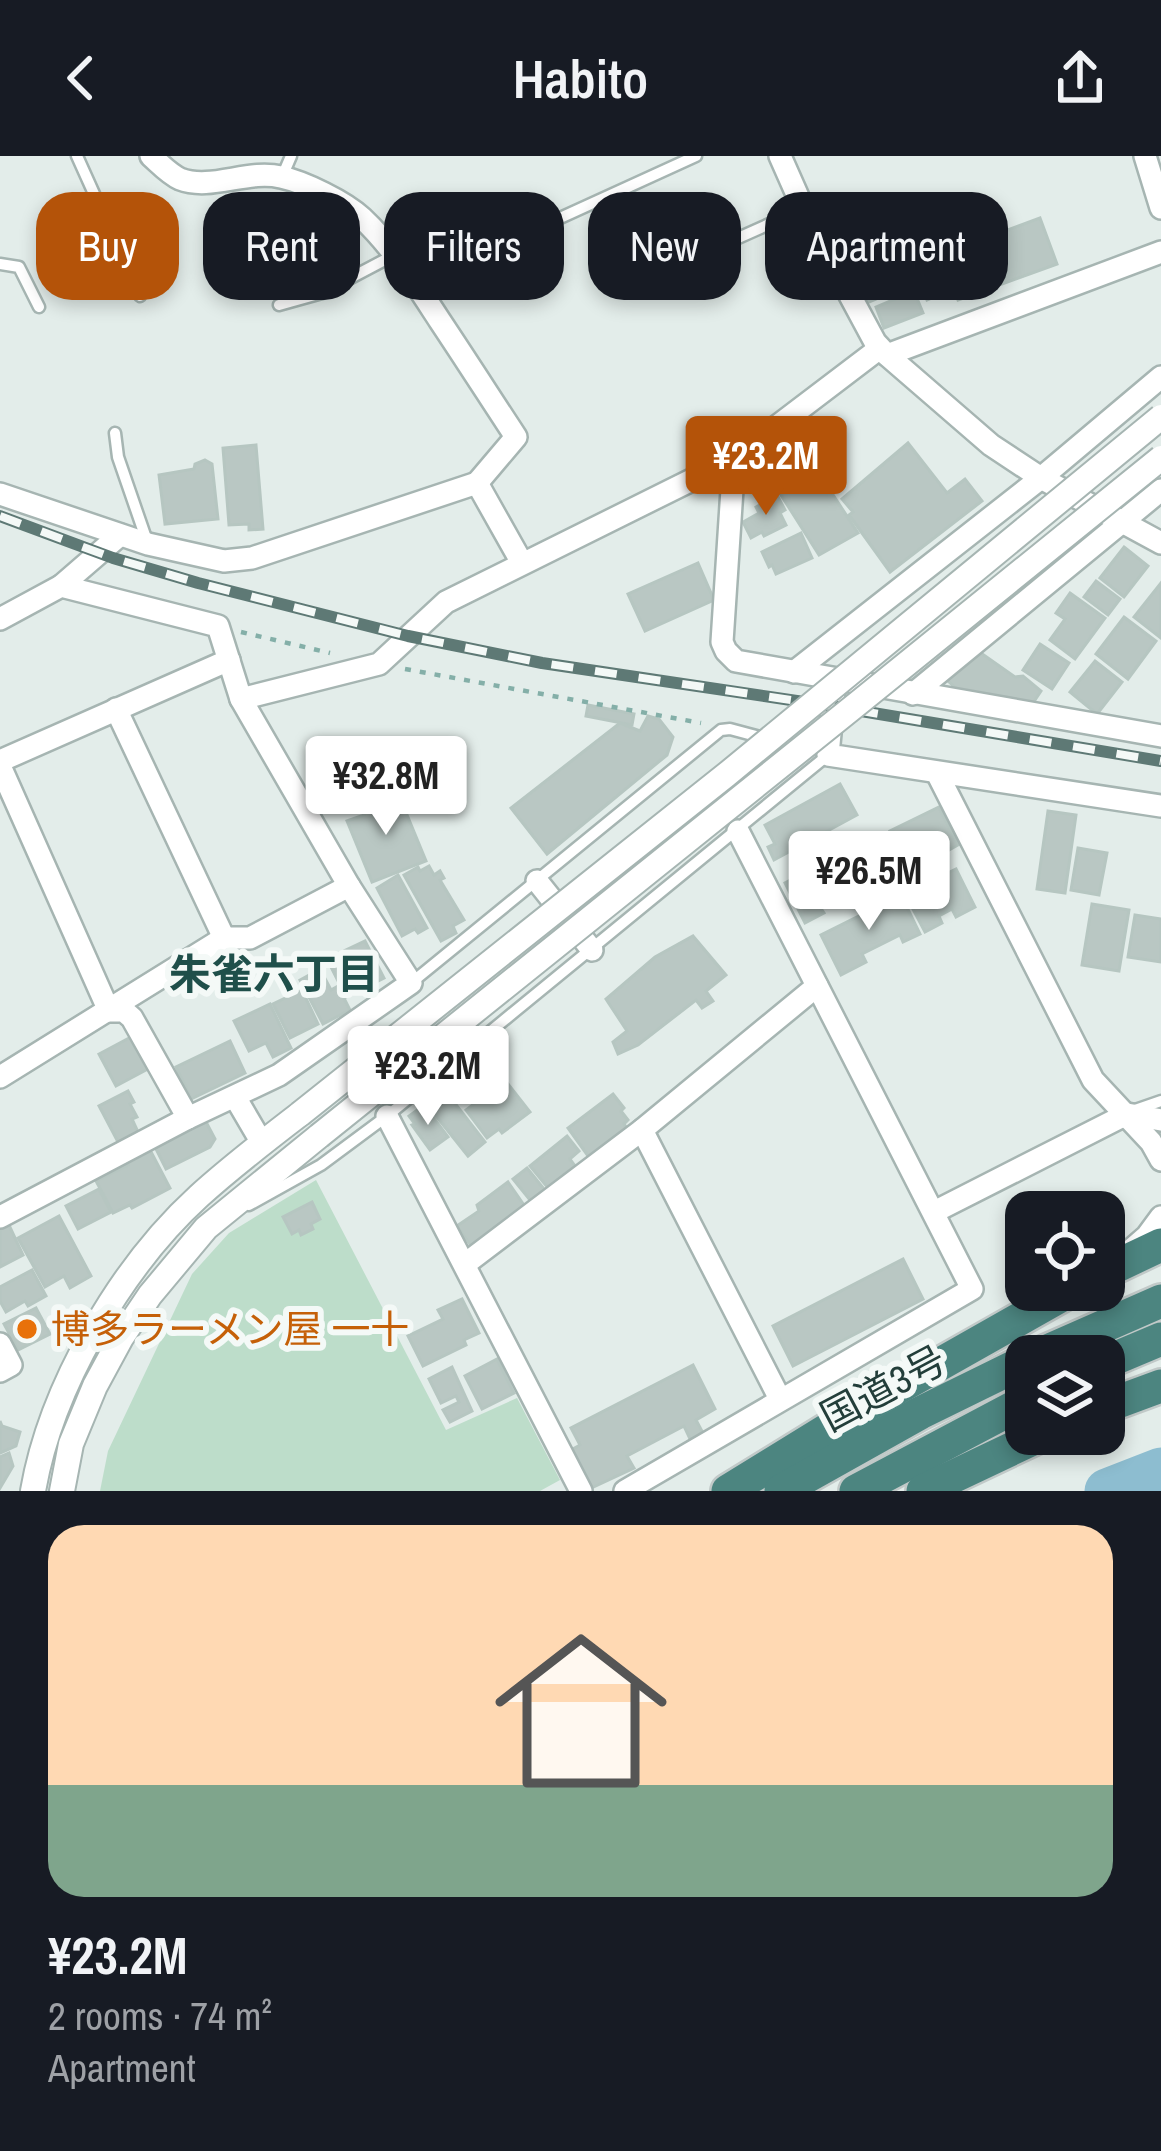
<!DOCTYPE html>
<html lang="en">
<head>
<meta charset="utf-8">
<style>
	:root { --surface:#171b24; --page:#242831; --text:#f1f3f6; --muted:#9ea1a6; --accent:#b45309 }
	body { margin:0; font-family:"Archivo Narrow","Noto Sans JP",sans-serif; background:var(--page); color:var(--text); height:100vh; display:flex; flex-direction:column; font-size:45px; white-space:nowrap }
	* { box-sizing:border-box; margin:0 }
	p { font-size:39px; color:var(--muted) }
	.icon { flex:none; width:66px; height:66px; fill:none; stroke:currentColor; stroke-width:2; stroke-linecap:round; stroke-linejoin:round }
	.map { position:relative; height:1335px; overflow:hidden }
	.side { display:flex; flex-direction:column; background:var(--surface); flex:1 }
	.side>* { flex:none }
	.hud { position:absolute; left:36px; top:36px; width:1089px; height:108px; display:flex; gap:24px }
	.tools { position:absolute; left:1005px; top:1035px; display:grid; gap:24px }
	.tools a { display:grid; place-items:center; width:120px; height:120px; border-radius:24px; background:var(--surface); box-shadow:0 6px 18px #0003; font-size:60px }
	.price { position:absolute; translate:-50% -102px; padding:0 27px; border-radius:12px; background:#fff; color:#222; font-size:39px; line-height:78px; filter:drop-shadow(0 3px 6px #0008) }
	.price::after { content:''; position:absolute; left:50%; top:72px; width:36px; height:27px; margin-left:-18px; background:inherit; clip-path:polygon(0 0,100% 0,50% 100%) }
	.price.on { background:var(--accent); color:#fff }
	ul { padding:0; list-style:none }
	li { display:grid; align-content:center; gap:24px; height:636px; padding:0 48px }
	li span { display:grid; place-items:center; height:372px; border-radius:36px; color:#555 }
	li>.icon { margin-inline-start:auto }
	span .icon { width:216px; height:216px; fill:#fffc; stroke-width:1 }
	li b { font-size:51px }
	.tag { padding:0 42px; border-radius:36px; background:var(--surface); box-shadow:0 6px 18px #0003; font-size:42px; line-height:108px }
	.tag.on { background:var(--accent); color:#fff }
	header { display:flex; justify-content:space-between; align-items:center; height:156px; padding:0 48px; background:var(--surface); font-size:54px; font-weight:600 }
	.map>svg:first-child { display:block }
	.green { fill:#bdddca }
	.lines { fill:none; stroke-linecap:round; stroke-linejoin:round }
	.river { stroke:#8dbdd0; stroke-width:45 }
	.building { fill:#b9c7c3; stroke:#b6c6c1; stroke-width:3 }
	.service-casing { stroke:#a6b5b2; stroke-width:15 }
	.minor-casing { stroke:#a6b5b2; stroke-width:26 }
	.tertiary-casing { stroke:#a6b5b2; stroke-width:28 }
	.trunk-casing { stroke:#c1c9c8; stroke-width:38 }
	.path { stroke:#84afa8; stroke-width:4.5; stroke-dasharray:6 9; stroke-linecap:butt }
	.service { stroke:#fff; stroke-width:10 }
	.minor { stroke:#fff; stroke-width:21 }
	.tertiary { stroke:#fff; stroke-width:24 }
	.trunk { stroke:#4c8580; stroke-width:33 }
	.rail-casing { stroke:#5e7975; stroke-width:12 }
	.rail { stroke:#f4f9f7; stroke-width:8; stroke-dasharray:22; stroke-linecap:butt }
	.tertiary-bridge-casing { stroke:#a6b5b2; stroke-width:28; stroke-linecap:butt }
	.tertiary-bridge { stroke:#fff; stroke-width:24 }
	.food-dot { fill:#e8710a; stroke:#f4f9f7; stroke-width:4.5 }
	.labels { text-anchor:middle; stroke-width:12; stroke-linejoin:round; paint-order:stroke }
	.food-label { font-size:39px; fill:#c56008; stroke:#f4f9f7; text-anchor:start }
	.street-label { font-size:39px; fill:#233e3a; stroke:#f4f9f7 }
	.neighbourhood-label { font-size:42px; font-weight:bold; fill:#1f4f4a; stroke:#f4f9f7 }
</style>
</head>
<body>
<header><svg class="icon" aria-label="back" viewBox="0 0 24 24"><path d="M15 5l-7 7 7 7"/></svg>Habito<svg class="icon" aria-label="share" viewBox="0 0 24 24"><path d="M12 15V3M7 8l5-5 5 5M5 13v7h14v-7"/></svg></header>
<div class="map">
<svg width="1161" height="1335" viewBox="0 0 1161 1335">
	<rect width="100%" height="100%" fill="#e3edea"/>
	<!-- green -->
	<polygon class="green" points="316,1024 446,1274 517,1242 560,1324 540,1335 100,1335 108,1295 192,1118 229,1077"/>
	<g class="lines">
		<!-- river -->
		<polyline class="river" points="1107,1335 1161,1314"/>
	</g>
	<!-- building -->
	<g class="building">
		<polygon points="1040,62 1057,108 958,144 941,99"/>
		<polygon points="935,95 951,134 927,144 911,105"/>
		<polygon points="898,105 909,129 869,146 859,122"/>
		<polygon points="914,135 923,157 884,172 876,151"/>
		<polygon points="801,271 813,290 805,296 858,377 819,399 767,317 796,302 783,284"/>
		<polygon points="908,287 947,337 965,323 982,345 890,416 849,359 853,356 842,343"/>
		<polygon points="256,289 263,373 249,374 249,368 229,369 223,292"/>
		<polygon points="205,304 212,308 218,363 165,368 159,319 194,313 195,308"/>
		<polygon points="777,339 785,354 780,357 786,369 764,380 762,376 751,382 743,366 759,357 756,351"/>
		<polygon points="801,377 812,402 776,418 772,409 769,411 762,396"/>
		<polygon points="1124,391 1148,410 1124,441 1100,422"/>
		<polygon points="698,407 714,444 645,475 628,438"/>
		<polygon points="1096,425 1120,443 1108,459 1084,441"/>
		<polygon points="1161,427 1161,482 1134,461"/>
		<polygon points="1070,437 1105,462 1075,503 1050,484 1065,463 1056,457"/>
		<polygon points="1124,461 1156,485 1128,523 1096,498"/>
		<polygon points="1040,488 1069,507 1052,533 1023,514"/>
		<polygon points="978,495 1015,521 1023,520 1041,535 1033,547 962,538 947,524"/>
		<polygon points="1095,505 1122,526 1097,558 1070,536"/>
		<polygon points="588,549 634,558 632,569 586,560"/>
		<polygon points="648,560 659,563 673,581 667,599 547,698 511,652 620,567 640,575"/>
		<polygon points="840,628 857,659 774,704 768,691 775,688 765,669"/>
		<polygon points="398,637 426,705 372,726 347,665 364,659 361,652"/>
		<polygon points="939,651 958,689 942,698 938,691 925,697 929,705 910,714 890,675"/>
		<polygon points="1048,655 1076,659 1065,737 1037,733"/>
		<polygon points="1078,692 1107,697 1099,739 1071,734"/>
		<polygon points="834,701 854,740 839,748 836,742 820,751 824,757 805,767 785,727"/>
		<polygon points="429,710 434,719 440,715 444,722 440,724 464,764 453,770 456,777 441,785 404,719 418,711 420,715"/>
		<polygon points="956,713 975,751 956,761 952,753 939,760 942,767 925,776 905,738"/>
		<polygon points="398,719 427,772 418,777 415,773 402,780 377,732"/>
		<polygon points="901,739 920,778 903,786 900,779 862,798 866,806 841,819 821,779"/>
		<polygon points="1092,748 1129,754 1119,815 1082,809"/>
		<polygon points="1135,759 1161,763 1161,806 1128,801"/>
		<polygon points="693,780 726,819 706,835 713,845 702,852 696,844 638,889 618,898 613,886 627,875 606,843 655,801"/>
		<polygon points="365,785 384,822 346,841 327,803"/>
		<polygon points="320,813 331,834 338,830 350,854 323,868 300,824"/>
		<polygon points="302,834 318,868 290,882 273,848"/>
		<polygon points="270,848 291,892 273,901 266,887 249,895 234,865"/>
		<polygon points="131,881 148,913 116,930 99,898"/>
		<polygon points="230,885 245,917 191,943 176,911"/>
		<polygon points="483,895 500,918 494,923 488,915 482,919 471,904"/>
		<polygon points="505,924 530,956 502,977 499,973 487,982 466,954"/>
		<polygon points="128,935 134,946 130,948 137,961 132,963 138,976 118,986 99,950"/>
		<polygon points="613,938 624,952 621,955 628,964 624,968 629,975 591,1004 568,972"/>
		<polygon points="450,941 485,986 468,1000 432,955"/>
		<polygon points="424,949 448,981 430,994 412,969 415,968 409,960"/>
		<polygon points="205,964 215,983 210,991 166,1013 155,991"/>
		<polygon points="567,980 579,995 570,1003 575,1010 548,1032 530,1010"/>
		<polygon points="149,992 170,1032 132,1052 130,1049 113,1057 96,1025 128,1009 126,1005"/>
		<polygon points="527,1012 548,1038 534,1049 513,1023"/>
		<polygon points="508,1026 528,1055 474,1094 457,1070 479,1055 477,1049"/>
		<polygon points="99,1033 111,1056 78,1073 66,1050"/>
		<polygon points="312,1046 320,1063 311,1068 313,1073 301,1079 299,1074 292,1078 283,1061"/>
		<polygon points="59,1060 91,1120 70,1132 64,1120 45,1131 18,1082"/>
		<polygon points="8,1067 23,1099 0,1111 0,1071"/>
		<polygon points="903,1103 923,1143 793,1210 773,1170"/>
		<polygon points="32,1114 46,1140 28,1150 25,1145 6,1156 0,1145 0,1131"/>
		<polygon points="462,1143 479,1177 464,1184 466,1189 423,1210 408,1180 443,1163 438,1154"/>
		<polygon points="36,1152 50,1178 18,1194 4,1168"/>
		<polygon points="497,1203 514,1237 482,1253 465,1220"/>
		<polygon points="693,1209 715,1253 696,1264 704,1279 691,1285 684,1270 627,1300 634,1312 589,1333 569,1295 580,1289 571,1272"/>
		<polygon points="452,1211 472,1255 450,1266 443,1254 459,1246 456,1240 441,1247 429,1223"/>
		<polygon points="0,1265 2,1270 20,1276 16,1290 0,1297"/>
		<polygon points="9,1297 13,1310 0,1332 0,1301"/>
	</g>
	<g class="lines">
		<!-- service casing -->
		<g class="service-casing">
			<g id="service">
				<polyline points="77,0 140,140"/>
				<polyline points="282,21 291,0"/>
				<polyline points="691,103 803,53"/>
				<polyline points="0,108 19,111 39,151"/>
				<polyline points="415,128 696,0"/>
				<polyline points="279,149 322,137 394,99"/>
				<polyline points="115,277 118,301 148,388"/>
				<polyline points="411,827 721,574 730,573 801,592"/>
				<polyline points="1135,954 1161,945"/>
				<polyline points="249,1049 321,1009 387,960 828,599"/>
			</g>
		</g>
		<!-- minor casing -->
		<g class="minor-casing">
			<g id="minor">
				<path d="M151,0C160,8 169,18 180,23C211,35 248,13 281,21C304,26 345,46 362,62C393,91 417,130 440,165C466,204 491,243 516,281L477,327"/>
				<polyline points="780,0 803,52 875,186 887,199 991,289 1041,322 1161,387"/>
				<polyline points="1145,0 1161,52"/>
				<polyline points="887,199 1161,96"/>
				<polyline points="734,303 722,486 726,495 736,505 1161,580"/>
				<polyline points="0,338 148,388 224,405 252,402 477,327 522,407"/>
				<polyline points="61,430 120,379"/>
				<polyline points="0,463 61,430 218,470 241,543 349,730 411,827 279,919 188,962 0,1061"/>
				<polyline points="794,516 1041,322 1161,221"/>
				<polyline points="835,524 828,599 1161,650"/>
				<polyline points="913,538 1161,334"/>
				<polyline points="241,543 379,508 446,446 734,303 880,192"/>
				<polyline points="116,553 224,782"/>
				<polyline points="0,605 229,504"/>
				<polyline points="0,610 109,855 124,855 132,862 188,962"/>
				<polyline points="937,617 1093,924 1151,986 1161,1004"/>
				<polyline points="537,725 592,794"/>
				<polyline points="0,921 224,782 250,782 349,730"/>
				<polyline points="235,941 262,987"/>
				<polyline points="387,960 581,1335"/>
				<polyline points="642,974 780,1243"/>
				<polyline points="934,1056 1127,958 1161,964"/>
				<polyline points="1132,1093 1147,1080 1161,1061"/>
				<polyline points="465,1108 642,974 817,830"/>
				<polyline points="0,1188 11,1209 0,1215"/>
				<polyline points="625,1335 972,1133 738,675"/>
			</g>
		</g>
		<!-- tertiary casing -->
		<g class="tertiary-casing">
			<g id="tertiary">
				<path d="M33,1335C51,1231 121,1111 199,1040C231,1011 266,984 300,958"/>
				<polyline points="62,1335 71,1288 95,1230 121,1182 150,1139 206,1072 319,980"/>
			</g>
		</g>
		<!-- trunk casing -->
		<g class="trunk-casing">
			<g id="trunk">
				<polyline points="1104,1116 1161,1089"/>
				<polyline points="1036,1200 1161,1145"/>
				<polyline points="1104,1207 1161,1183"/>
				<polyline points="1104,1251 1161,1230"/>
				<polyline points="728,1335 866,1250 1071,1134"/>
				<polyline points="781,1335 920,1257 1026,1205"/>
				<polyline points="856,1335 1026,1245"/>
				<polyline points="923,1335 1043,1278"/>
			</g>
		</g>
		<!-- path -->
		<g class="path">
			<polyline points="241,476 330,497"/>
			<polyline points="405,513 701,567"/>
		</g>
		<!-- service -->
		<use href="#service" class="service"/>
		<!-- minor -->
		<use href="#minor" class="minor"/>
		<!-- tertiary -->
		<use href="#tertiary" class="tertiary"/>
		<!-- trunk -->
		<use href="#trunk" class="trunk"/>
		<!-- rail casing -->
		<g class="rail-casing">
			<polyline id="rail" points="0,360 113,402 198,427 408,480 542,507 831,550 1161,605"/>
		</g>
		<!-- rail -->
		<use href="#rail" class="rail"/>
		<!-- tertiary-bridge casing -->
		<g class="tertiary-bridge-casing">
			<g id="tertiary-bridge">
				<polyline points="300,958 726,619 1161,261"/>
				<path d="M319,980C599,754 882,530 1161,302"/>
			</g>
		</g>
		<!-- tertiary-bridge -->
		<use href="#tertiary-bridge" class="tertiary-bridge"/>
	</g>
	<!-- markers -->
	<circle class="food-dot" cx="27" cy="1173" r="12"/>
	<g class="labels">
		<!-- food labels -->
		<g class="food-label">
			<text x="51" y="1187">博多ラーメン屋 一十</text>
		</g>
		<!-- street labels -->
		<g class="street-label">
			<text transform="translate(883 1232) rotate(-28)" y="14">国道3号</text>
		</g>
		<!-- neighbourhood labels -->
		<g class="neighbourhood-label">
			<text x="274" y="833">朱雀六丁目</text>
		</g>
	</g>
</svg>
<div class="tools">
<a><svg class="icon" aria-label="locate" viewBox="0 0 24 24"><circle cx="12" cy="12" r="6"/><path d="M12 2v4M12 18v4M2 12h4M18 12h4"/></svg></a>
<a><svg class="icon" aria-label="layers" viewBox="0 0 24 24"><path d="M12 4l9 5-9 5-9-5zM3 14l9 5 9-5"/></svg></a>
</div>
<b class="price on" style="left:766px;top:362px">¥23.2M</b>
<b class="price" style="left:386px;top:682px">¥32.8M</b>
<b class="price" style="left:869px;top:777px">¥26.5M</b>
<b class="price" style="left:428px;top:972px">¥23.2M</b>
<div class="hud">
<a class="tag on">Buy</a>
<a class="tag">Rent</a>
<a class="tag">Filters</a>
<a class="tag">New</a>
<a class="tag">Apartment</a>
</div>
</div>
<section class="side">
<ul>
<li><span style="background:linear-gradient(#ffd9b3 70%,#7fa58c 0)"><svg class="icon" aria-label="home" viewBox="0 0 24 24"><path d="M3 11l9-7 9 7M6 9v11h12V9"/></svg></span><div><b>¥23.2M</b><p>2 rooms · 74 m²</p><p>Apartment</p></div></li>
</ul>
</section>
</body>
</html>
